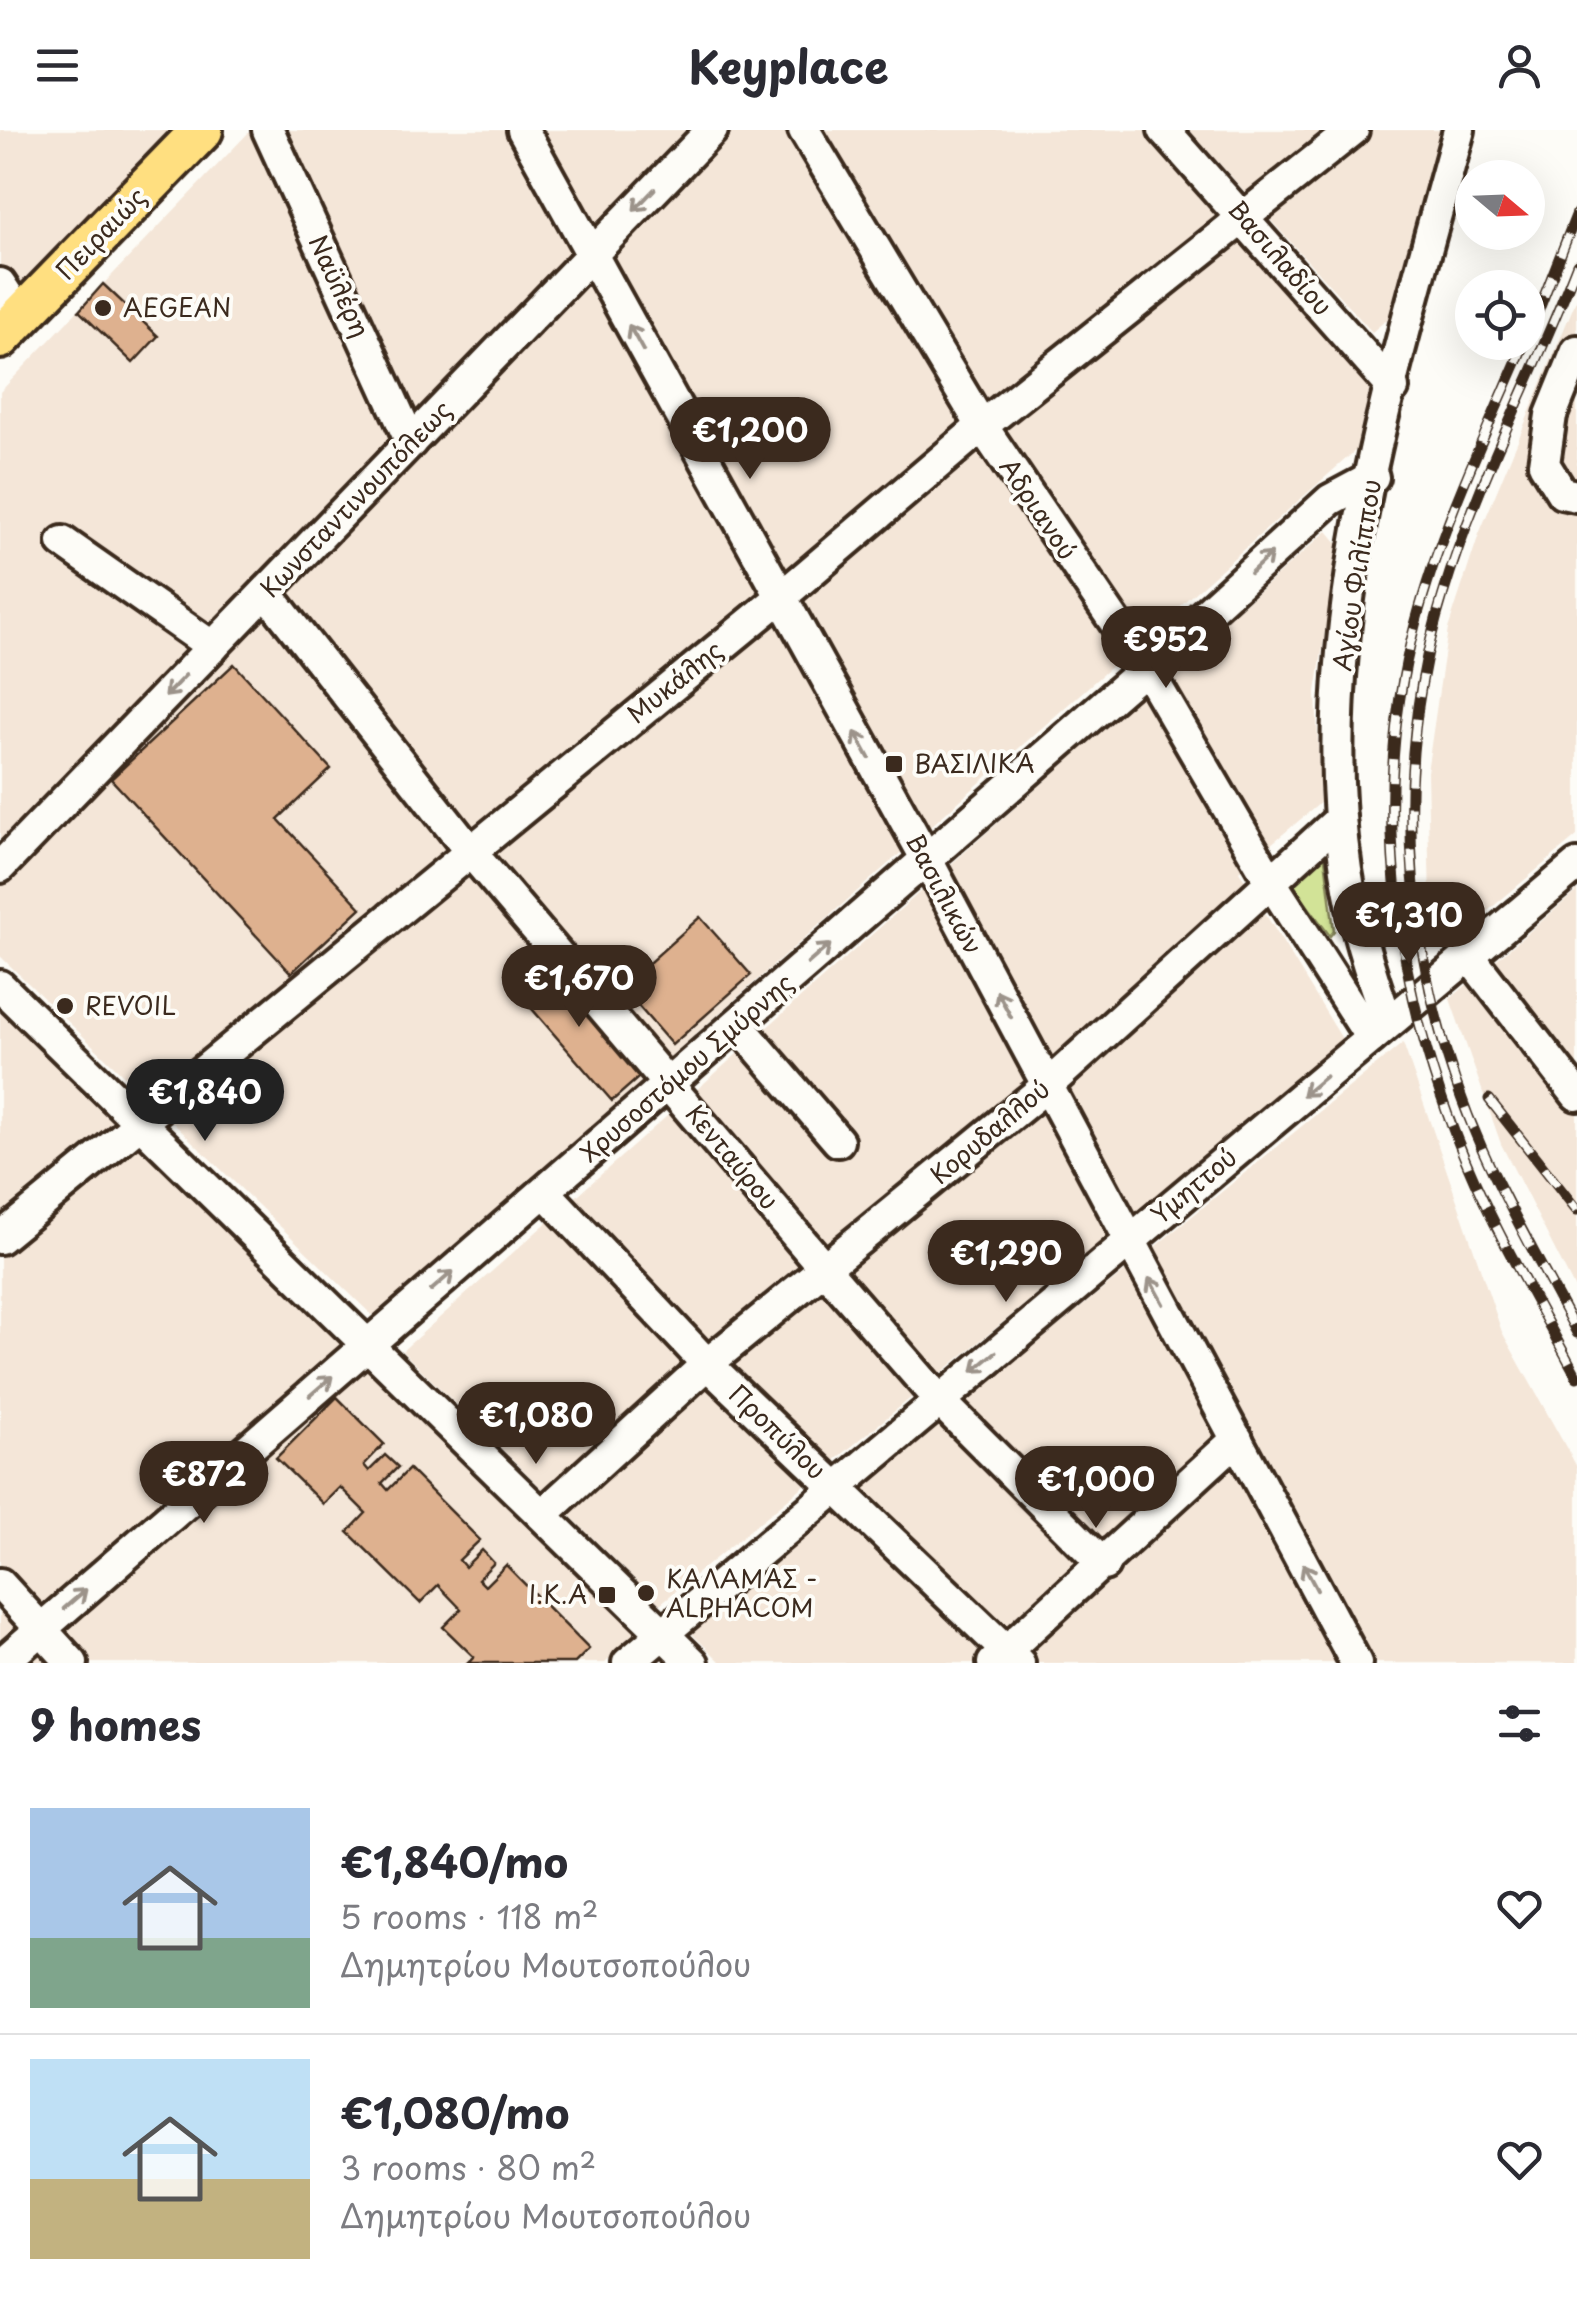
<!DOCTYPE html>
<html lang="en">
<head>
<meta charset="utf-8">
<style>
	:root { --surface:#fff; --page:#f7f7f7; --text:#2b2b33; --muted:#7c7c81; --line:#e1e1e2; --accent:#3b2a1e }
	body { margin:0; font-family:"Playpen Sans",sans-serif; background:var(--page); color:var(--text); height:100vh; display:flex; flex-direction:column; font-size:38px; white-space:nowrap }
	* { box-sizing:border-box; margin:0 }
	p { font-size:32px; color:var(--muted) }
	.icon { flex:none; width:55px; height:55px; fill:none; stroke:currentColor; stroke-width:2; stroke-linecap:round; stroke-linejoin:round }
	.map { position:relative; height:1533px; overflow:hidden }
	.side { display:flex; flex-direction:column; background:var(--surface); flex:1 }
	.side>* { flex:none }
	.needle { width:65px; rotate:109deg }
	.controls { position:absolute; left:1455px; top:30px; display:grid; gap:20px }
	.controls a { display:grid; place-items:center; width:90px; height:90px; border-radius:50%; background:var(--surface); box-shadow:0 10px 40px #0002; font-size:50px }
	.price { position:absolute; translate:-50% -85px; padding:0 22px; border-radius:35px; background:var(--accent); color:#fff; font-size:32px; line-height:65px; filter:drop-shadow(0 2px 5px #0008) }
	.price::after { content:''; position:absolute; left:50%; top:60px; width:30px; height:22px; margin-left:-15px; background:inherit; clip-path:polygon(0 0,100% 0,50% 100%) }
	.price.active { background:#222; color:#fff }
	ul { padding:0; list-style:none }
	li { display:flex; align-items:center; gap:30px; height:250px; padding:0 30px }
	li+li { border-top:2px solid var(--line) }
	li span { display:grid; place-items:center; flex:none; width:280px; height:200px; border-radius:0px; color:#555 }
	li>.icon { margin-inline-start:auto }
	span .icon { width:120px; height:120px; fill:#fffc; stroke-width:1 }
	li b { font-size:42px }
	h2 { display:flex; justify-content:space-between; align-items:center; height:120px; padding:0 30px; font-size:42px }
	header { display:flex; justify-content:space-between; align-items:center; height:130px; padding:0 30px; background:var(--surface); font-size:45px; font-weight:700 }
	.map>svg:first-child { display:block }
	.built { fill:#f4e6d8 }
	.green { fill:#d2e397; stroke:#86865a; stroke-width:2.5 }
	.building { fill:#deb18f; stroke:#3b2a1e; stroke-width:2.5 }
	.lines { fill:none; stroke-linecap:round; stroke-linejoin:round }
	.minor-casing { stroke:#3b2a1e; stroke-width:38 }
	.major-casing { stroke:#3b2a1e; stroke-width:48 }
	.minor { stroke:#fdfcf7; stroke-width:30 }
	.major { stroke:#ffdf80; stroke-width:40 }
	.rail-casing { stroke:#3b2a1e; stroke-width:11 }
	.rail { stroke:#fdfcf7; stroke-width:8; stroke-dasharray:22; stroke-linecap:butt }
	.oneway { stroke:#9c938a }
	.poi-dot { fill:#3b2a1e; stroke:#fdfcf7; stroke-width:4 }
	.labels { text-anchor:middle; stroke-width:8; stroke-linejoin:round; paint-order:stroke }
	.street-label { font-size:25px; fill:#3b2a1e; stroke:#fdfcf7 }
	.poi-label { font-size:25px; fill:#3b2a1e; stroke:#fdfcf7; text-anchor:start }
</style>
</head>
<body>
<header><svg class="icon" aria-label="menu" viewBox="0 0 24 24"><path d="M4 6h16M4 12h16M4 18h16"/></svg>Keyplace<svg class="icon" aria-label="person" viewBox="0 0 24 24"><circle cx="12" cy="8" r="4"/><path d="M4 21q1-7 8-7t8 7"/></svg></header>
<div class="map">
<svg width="1577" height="1533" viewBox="0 0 1577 1533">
	<rect width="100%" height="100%" fill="#fdfcf7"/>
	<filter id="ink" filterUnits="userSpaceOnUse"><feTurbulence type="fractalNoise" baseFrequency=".01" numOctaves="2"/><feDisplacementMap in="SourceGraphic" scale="20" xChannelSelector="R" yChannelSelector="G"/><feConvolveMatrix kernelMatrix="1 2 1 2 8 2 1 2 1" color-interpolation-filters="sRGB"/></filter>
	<g filter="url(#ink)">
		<!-- built -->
		<g class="built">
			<polygon points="0,0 171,0 0,176"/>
			<polygon points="251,0 1144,0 1372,249 1356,320 375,1188 0,826 0,262"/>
			<polygon points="1189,0 1449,0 1397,181 1372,202"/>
			<polygon points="1577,168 1577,706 1440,821 1430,772 1427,642 1448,499 1479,404"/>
			<polygon points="1327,401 1338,414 1316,562 1320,673 1239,741 1344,912 660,1474 402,1221"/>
			<polygon points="1577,761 1577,1163 1501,1014 1450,869"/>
			<polygon points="0,878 369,1234 640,1502 605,1533 0,1533"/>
			<polygon points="1403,913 1502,1202 1577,1337 1577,1533 722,1533 688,1500"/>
		</g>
		<!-- green -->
		<polygon class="green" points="1324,720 1334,801 1330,806 1290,752"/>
		<!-- building -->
		<g class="building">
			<polygon points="103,154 158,206 133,233 79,181"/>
			<polygon points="234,534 331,639 278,689 361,778 291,843 111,649"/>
			<polygon points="700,787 751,845 672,915 622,857"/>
			<polygon points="545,828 645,942 612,971 513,857"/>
			<polygon points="337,1267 384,1314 364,1335 369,1341 385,1325 398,1337 382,1353 388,1360 409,1339 480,1410 459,1430 465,1437 482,1420 494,1433 478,1449 485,1456 506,1435 589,1519 575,1533 468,1533 474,1527 443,1497 461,1479 438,1455 420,1473 348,1402 366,1383 340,1357 323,1374 276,1328"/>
		</g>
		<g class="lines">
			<!-- minor casing -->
			<g class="minor-casing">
				<g id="minor">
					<polyline points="268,0 411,312"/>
					<polyline points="523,0 927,730 1356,1533"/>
					<polyline points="804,0 982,296 1146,538 1271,752 1371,908"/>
					<polyline points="1164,0 1393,258"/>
					<polyline points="0,154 21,186"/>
					<polyline points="1577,221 1551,285 1544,334 1562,363 1577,366"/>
					<polyline points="63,412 213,517"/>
					<polyline points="266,462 469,720 825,1139 939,1270 1104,1435"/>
					<polyline points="0,737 712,0"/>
					<polyline points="1469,826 1577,965"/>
					<polyline points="0,856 693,1533"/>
					<path d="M1388,893C1370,843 1354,793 1346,740C1309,497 1397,232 1459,0"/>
					<polyline points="738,895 838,1011"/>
					<polyline points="545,1062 707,1234 1019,1533"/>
					<polyline points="0,1108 780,468 982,296 1353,0"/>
					<polyline points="542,1385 707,1234 1048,955 1340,689"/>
					<polyline points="0,1454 72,1533"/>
					<polyline points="2,1533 1146,538 1330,370 1373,347"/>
					<polyline points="628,1533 1577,735"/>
					<polyline points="993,1533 1237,1309"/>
				</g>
			</g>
			<!-- major casing -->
			<g class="major-casing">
				<polyline id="major" points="0,208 202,0"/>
			</g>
			<!-- minor -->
			<use href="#minor" class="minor"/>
			<!-- major -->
			<use href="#major" class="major"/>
			<!-- rail casing -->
			<g class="rail-casing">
				<g id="rail">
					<path d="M1577,134C1534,245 1477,351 1443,465C1387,646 1406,849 1483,1021C1511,1083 1545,1142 1577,1203"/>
					<polyline points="1528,207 1577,83"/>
					<path d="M1525,212C1485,305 1441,397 1415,495C1366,680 1398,880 1475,1052C1505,1119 1543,1183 1577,1247"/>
					<polyline points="1489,969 1577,1080"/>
				</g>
			</g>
			<!-- rail -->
			<use href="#rail" class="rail"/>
		</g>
		<!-- one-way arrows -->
		<defs><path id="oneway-shaft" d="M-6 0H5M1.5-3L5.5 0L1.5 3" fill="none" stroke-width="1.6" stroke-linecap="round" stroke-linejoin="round" transform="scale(2.5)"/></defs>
		<g class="oneway">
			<use href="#oneway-shaft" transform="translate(644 70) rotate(134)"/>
			<use href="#oneway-shaft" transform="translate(636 208) rotate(-119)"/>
			<use href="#oneway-shaft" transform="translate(1261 433) rotate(-43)"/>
			<use href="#oneway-shaft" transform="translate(175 556) rotate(134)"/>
			<use href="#oneway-shaft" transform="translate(862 615) rotate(-119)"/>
			<use href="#oneway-shaft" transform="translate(819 824) rotate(-41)"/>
			<use href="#oneway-shaft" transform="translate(1004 874) rotate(-118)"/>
			<use href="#oneway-shaft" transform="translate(1314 956) rotate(140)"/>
			<use href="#oneway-shaft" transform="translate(442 1151) rotate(-41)"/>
			<use href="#oneway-shaft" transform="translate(1156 1161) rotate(-119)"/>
			<use href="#oneway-shaft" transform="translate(984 1232) rotate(140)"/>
			<use href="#oneway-shaft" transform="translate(321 1256) rotate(-41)"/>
			<use href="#oneway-shaft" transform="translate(1310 1447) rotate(-118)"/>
			<use href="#oneway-shaft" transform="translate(75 1469) rotate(-41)"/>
		</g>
	</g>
	<!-- markers -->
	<g class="poi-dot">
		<circle cx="103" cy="178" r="10"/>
		<rect x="884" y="624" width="20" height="20" rx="5"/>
		<circle cx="65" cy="876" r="10"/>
		<circle cx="646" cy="1463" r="10"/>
		<rect x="597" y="1455" width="20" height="20" rx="5"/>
	</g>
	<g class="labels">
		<!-- street labels -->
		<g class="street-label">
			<text transform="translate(101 104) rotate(-46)" y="9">Πειραιώς</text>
			<text transform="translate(1280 128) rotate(49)" y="9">Βασιλαδίου</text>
			<text transform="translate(339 156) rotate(65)" y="9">Ναϋλέρη</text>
			<text transform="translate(356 369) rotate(-46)" y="9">Κωνσταντινουπόλεως</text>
			<text transform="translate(1038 379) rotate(56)" y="9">Αδριανού</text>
			<text transform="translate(1357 445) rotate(-81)" y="9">Αγίου Φιλίππου</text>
			<text transform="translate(675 552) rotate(-39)" y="9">Μυκάλης</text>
			<text transform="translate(944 764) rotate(62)" y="9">Βασιλικών</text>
			<text transform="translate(687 938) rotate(-41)" y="9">Χρυσοστόμου Σμύρνης</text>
			<text transform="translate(990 1002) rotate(-40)" y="9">Κορυδαλλού</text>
			<text transform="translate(732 1027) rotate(50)" y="9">Κενταύρου</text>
			<text transform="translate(1194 1056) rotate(-40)" y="9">Υμηττού</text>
			<text transform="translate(777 1302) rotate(44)" y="9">Προπύλου</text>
		</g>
		<!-- poi labels -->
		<g class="poi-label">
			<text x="123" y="187">AEGEAN</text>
			<text x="914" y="643">ΒΑΣΙΛΙΚΑ</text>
			<text x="85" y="885">REVOIL</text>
			<text x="666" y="1458">ΚΑΛΑΜΑΣ -<tspan x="666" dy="29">ALPHACOM</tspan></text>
			<text x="587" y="1474" text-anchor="end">Ι.Κ.Α</text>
		</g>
	</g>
</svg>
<div class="controls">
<a><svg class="needle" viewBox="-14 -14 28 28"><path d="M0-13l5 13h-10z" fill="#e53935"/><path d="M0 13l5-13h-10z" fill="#7c7c81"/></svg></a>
<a><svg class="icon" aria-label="locate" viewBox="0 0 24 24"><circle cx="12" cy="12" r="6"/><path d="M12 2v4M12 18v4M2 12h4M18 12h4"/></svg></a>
</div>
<b class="price" style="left:750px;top:352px">€1,200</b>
<b class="price" style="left:1166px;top:561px">€952</b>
<b class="price" style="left:1409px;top:837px">€1,310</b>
<b class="price" style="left:579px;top:900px">€1,670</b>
<b class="price active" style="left:205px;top:1014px">€1,840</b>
<b class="price" style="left:1006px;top:1175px">€1,290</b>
<b class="price" style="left:536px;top:1337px">€1,080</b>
<b class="price" style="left:204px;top:1396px">€872</b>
<b class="price" style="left:1096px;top:1401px">€1,000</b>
</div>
<section class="side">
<h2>9 homes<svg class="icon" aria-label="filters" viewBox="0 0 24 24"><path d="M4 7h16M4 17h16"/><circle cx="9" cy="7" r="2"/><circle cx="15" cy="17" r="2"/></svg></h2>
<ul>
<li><span style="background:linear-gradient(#a9c7e8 65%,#7fa58c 0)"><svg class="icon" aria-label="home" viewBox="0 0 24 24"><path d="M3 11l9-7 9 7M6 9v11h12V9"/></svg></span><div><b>€1,840/mo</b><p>5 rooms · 118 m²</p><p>Δημητρίου Μουτσοπούλου</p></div><svg class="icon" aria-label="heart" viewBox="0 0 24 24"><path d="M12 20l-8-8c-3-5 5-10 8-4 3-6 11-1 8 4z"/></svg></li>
<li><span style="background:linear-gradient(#bfe0f5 60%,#c2b280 0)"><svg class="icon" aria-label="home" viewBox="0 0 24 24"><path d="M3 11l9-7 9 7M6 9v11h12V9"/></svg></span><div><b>€1,080/mo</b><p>3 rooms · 80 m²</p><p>Δημητρίου Μουτσοπούλου</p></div><svg class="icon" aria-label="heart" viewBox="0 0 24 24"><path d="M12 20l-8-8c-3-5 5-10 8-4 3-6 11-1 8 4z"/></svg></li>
</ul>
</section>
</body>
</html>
